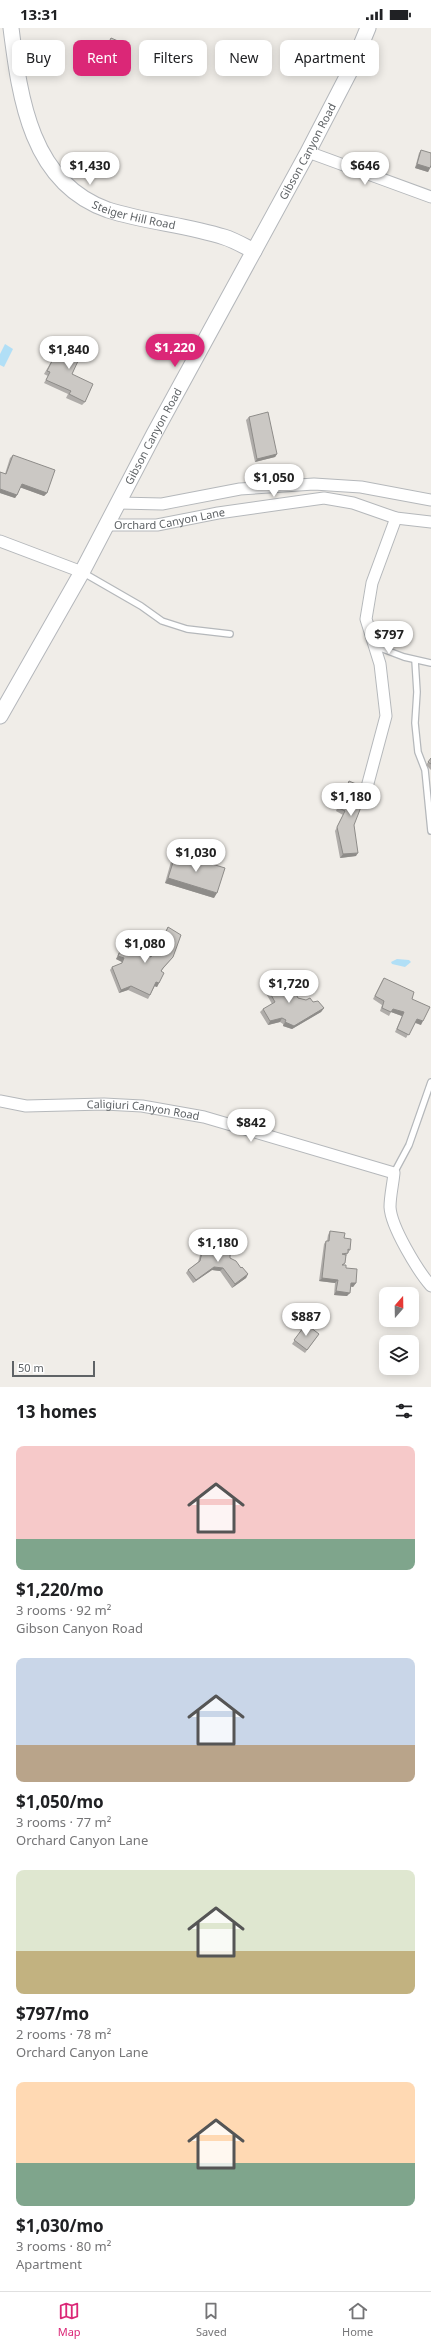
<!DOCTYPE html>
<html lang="en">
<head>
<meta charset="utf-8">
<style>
	:root { --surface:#fff; --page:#f6f6f6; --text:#202124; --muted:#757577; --line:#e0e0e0; --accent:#db2777 }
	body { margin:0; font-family:"Noto Sans",sans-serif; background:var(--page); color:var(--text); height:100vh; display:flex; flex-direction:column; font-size:15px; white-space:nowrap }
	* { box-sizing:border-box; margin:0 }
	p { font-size:13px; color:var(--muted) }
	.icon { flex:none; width:22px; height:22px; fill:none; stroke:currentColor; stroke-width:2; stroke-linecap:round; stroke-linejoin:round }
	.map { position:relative; height:1359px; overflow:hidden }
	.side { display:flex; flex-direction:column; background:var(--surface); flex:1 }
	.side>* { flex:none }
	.guide { position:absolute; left:12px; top:12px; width:407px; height:36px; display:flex; gap:8px }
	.needle { width:26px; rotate:20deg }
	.tools { position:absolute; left:379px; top:1259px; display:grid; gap:8px }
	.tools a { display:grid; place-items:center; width:40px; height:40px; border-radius:8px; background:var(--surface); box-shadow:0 2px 10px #0003; font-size:20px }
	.scale { position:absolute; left:12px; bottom:10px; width:83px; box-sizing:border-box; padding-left:4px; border:2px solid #5f6366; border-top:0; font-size:11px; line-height:14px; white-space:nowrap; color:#5f6366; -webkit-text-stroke:3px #fff; paint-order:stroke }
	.price { position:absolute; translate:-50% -34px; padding:0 9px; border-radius:14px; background:#fff; color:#222; font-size:13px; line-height:26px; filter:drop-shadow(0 1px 2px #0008) }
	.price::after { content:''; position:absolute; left:50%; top:24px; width:12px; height:9px; margin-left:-6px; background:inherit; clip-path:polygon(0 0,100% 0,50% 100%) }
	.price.selected { background:var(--accent); color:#fff }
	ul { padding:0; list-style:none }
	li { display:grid; align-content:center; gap:8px; height:212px; padding:0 16px }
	li span { display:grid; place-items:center; height:124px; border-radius:8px; color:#555 }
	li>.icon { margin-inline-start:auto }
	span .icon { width:72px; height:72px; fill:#fffc; stroke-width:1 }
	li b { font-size:17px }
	h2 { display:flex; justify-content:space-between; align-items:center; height:48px; padding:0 16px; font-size:17px }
	.chip { padding:0 14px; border-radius:8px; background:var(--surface); box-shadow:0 2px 10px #0003; font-size:14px; line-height:36px }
	.chip.selected { background:var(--accent); color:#fff }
	.status { display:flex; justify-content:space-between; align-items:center; height:28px; padding:0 20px; background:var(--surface); direction:ltr }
	.status svg { height:11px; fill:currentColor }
	.menu { display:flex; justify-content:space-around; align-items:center; height:56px; border-top:1px solid var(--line); background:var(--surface); font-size:11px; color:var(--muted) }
	.menu a { display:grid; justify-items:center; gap:2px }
	.menu .selected { color:var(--accent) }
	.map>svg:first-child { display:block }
	.water { fill:#b1dff6 }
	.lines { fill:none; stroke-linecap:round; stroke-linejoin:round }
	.lane-casing { stroke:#b5b8bb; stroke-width:8 }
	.street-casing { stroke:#b5b8bb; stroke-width:13 }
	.secondary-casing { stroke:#b4b7bb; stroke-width:17 }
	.lane { stroke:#fff; stroke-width:5.5 }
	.street { stroke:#fff; stroke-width:11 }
	.secondary { stroke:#fff; stroke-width:15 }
	.wall { fill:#afaca9 }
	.shaded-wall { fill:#8e8c89 }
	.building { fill:#cbc8c4; stroke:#8e8c89 }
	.labels { text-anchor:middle; stroke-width:3; stroke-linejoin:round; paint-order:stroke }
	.street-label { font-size:11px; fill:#5f6366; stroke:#fff }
</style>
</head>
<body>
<div class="status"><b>13:31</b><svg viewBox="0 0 49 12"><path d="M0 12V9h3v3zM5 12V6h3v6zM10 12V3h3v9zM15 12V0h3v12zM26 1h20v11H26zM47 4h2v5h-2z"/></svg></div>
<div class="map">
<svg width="431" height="1359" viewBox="0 0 431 1359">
	<rect width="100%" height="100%" fill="#f0ede8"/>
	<!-- water -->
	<g class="water">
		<polygon points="5,316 13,321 4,339 0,337 0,326"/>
		<polygon points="397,931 409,932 411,934 405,939 392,936 391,934"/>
	</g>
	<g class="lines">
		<!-- lane casing -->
		<g class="lane-casing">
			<g id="lane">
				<polyline points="82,544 141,578 162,593 187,601 230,606"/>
				<polyline points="375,618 404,629 431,635"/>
				<polyline points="415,632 417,664 415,695 418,724 425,742 431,803"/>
				<polyline points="394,1145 409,1117 431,1054"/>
			</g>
		</g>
		<!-- street casing -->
		<g class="street-casing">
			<g id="street">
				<polyline points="308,124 431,169"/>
				<polyline points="119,475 162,476 240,461 314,456 361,459 431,472"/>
				<path id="s1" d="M107,497H157L218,485L324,470L353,475L396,490L431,494"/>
				<polyline points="0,513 82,544"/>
				<polyline points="367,759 386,688 380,636 366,591 372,555 396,490"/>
				<path id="s2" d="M0,1073L26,1078L104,1076L142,1078L204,1089L394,1145C393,1156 390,1168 390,1179C391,1199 418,1243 431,1258"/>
			</g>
		</g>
		<!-- secondary casing -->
		<g class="secondary-casing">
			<g id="secondary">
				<path id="s3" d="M11,0C20,71 31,155 108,182C146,194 186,197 224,209C234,212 244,218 254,223"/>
				<path id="s4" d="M0,688L82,544L154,406L308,124L351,41L368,0"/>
			</g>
		</g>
		<!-- lane -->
		<use href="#lane" class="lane"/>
		<!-- street -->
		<use href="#street" class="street"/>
		<!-- secondary -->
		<use href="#secondary" class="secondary"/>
	</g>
	<!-- wall -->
	<g class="wall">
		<polygon points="111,10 121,24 122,37 119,41 113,38 111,41 100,36 101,33 94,30 99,19 101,15 107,17"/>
		<polygon points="421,122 430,140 428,144 415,140 419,125"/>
		<polygon points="67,309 72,346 85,374 82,377 66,370 68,366 44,355 48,348 44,346 54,329 56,330 64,312"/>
		<polygon points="249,389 277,426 275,429 255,434 246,392"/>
		<polygon points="13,427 47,465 44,468 20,459 17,467 15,470 0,465 0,444 5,446 10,430"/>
		<polygon points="431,730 431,742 426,737"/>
		<polygon points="349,753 354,797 356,828 340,830 335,803 343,787 336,783 347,757"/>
		<polygon points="176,825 214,870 165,855 172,830"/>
		<polygon points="168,899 173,929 162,942 159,955 157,959 155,958 148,971 128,962 119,965 110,942 112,939 121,936 122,934 116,931 121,920 123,916 125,917 128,912 141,924 150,928 153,925 155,926 166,902"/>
		<polygon points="384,950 412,971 421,997 415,995 406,1010 395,1004 402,988 391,984 389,988 380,983 382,977 373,971 382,953"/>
		<polygon points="265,956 288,963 298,970 313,974 324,980 321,984 292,1001 283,998 283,996 280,994 268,997 260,984 263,981 272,976 263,960"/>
		<polygon points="330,1203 344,1210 350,1222 346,1228 344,1237 356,1255 353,1259 350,1258 347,1268 334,1267 335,1255 319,1253 324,1216 326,1213 327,1213 328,1207"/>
		<polygon points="218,1214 225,1218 232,1226 230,1228 230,1230 248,1246 246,1250 232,1260 220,1243 212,1242 193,1255 186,1245 188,1242 198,1234 201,1224 203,1220 209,1221 211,1216 216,1217"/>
		<polygon points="306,1296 319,1306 305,1325 292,1316"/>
	</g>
	<!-- shaded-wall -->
	<g class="shaded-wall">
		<polygon points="417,136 430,140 428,144 415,140"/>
		<polygon points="277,426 275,429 255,434 257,431"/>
		<polygon points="22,456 47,465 44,468 19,459"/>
		<polygon points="0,461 17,467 15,470 0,465"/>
		<polygon points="358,825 356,828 340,830 343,826"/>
		<polygon points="168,850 217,865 214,870 165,855"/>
		<polygon points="118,928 124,930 122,934 116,931"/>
		<polygon points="156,954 159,955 157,959 154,958"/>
		<polygon points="131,958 128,962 119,965 121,962"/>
		<polygon points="324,980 321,984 292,1001 283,998 285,994"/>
		<polygon points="393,981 404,984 402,988 391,984"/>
		<polygon points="282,990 280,994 268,997 270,993"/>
		<polygon points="417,991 423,993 421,997 414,994"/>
		<polygon points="214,1239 223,1240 220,1243 212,1242 193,1255 196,1252"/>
		<polygon points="248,1246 246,1250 232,1260 235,1256"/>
		<polygon points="322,1250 338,1252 335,1255 319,1253"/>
		<polygon points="351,1255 356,1255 353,1259 348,1258"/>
		<polygon points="336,1263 350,1265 347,1268 334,1267"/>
	</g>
	<!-- building -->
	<g class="building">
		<polygon points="111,10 125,16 121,24 127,26 122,37 115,34 114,37 103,32 104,30 96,26 101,15 107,18"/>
		<polygon points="421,122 431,125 431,137 430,140 417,136"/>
		<polygon points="67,309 85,318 72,346 93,356 85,374 69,366 71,363 46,352 50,344 47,343 54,329 56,330"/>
		<polygon points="268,384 277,426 257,431 249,389"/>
		<polygon points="13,427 55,442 47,465 22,456 17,467 0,461 0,444 6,446"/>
		<polygon points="431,730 431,736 428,734"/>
		<polygon points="349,753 368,761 354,797 358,825 343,826 337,799 345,783 339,780"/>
		<polygon points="176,825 225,840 217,865 168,850"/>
		<polygon points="168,899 181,907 173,929 163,940 161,943 164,945 159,955 156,954 150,967 131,958 121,962 112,939 122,935 124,930 118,928 123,916 126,918 128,912 143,920 141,924 151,929 153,925 156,927"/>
		<polygon points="279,948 288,963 293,961 298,970 306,972 310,970 313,974 318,973 324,980 294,998 285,994 286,992 282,990 270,993 263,981 275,974 265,956"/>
		<polygon points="384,950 414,964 412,971 430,979 423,993 417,991 409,1007 397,1001 404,984 393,981 391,984 382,980 384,973 375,968"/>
		<polygon points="330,1203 345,1205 344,1210 351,1211 350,1222 348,1221 348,1225 342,1226 346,1227 345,1235 342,1237 346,1237 346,1240 357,1241 356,1255 351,1255 350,1265 336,1263 338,1252 322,1250 326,1213 329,1213"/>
		<polygon points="218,1214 226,1216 225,1218 229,1215 234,1223 230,1226 230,1230 236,1233 241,1240 242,1239 248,1246 235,1256 223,1240 214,1239 196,1252 188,1242 200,1233 203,1220 211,1221 211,1216 217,1217"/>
		<polygon points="306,1296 319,1306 307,1322 294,1312"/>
	</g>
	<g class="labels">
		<!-- street labels -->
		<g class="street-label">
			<text dy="4" stroke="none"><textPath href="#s4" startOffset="643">Gibson Canyon Road</textPath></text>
			<text dy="4" stroke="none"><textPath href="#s3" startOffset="245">Steiger Hill Road</textPath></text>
			<text dy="4" stroke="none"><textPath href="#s4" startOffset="319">Gibson Canyon Road</textPath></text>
			<text dy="4" stroke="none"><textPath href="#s1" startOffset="63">Orchard Canyon Lane</textPath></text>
			<text dy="4" stroke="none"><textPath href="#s2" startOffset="144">Caligiuri Canyon Road</textPath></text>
		</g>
	</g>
</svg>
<div class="tools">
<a><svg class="needle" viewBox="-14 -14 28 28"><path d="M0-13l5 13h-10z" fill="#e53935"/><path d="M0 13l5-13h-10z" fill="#757577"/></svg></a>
<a><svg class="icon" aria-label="layers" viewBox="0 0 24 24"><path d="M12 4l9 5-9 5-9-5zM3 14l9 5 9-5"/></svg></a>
</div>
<div class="scale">50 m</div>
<b class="price" style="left:90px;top:158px">$1,430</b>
<b class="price" style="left:365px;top:158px">$646</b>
<b class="price selected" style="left:175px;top:340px">$1,220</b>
<b class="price" style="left:69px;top:342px">$1,840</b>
<b class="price" style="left:274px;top:470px">$1,050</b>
<b class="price" style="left:389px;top:627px">$797</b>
<b class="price" style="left:351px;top:789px">$1,180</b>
<b class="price" style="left:196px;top:845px">$1,030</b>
<b class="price" style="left:145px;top:936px">$1,080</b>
<b class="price" style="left:289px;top:976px">$1,720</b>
<b class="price" style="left:251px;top:1115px">$842</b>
<b class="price" style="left:218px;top:1235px">$1,180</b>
<b class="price" style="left:306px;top:1309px">$887</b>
<div class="guide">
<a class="chip">Buy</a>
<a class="chip selected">Rent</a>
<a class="chip">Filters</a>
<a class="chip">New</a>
<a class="chip">Apartment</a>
</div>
</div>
<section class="side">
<h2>13 homes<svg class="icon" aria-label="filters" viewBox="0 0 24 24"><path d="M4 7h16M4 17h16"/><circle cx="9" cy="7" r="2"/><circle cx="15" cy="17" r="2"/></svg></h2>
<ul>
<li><span style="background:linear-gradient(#f6c9c9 75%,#7fa58c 0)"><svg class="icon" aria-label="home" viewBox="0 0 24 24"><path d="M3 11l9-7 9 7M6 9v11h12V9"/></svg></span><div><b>$1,220/mo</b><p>3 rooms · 92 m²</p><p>Gibson Canyon Road</p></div></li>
<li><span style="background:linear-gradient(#c9d6e8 70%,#b9a48a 0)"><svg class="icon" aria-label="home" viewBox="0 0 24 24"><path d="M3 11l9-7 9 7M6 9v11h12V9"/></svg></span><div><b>$1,050/mo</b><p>3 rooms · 77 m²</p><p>Orchard Canyon Lane</p></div></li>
<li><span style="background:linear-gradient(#dfe7d0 65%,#c2b280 0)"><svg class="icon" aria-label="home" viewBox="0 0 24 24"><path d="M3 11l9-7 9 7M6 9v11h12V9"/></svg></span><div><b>$797/mo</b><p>2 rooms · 78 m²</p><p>Orchard Canyon Lane</p></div></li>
<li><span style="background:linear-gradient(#ffd9b3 65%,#7fa58c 0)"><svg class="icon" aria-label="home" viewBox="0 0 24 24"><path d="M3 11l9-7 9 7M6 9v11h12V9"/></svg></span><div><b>$1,030/mo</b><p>3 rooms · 80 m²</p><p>Apartment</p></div></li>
</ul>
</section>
<nav class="menu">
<a class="selected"><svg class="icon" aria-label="map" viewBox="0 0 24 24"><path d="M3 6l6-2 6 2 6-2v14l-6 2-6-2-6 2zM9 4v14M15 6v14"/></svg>Map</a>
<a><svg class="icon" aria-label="saved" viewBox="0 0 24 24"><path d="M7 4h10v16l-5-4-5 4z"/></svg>Saved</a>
<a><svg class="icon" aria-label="home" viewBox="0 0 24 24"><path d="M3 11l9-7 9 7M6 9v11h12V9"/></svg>Home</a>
</nav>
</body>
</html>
